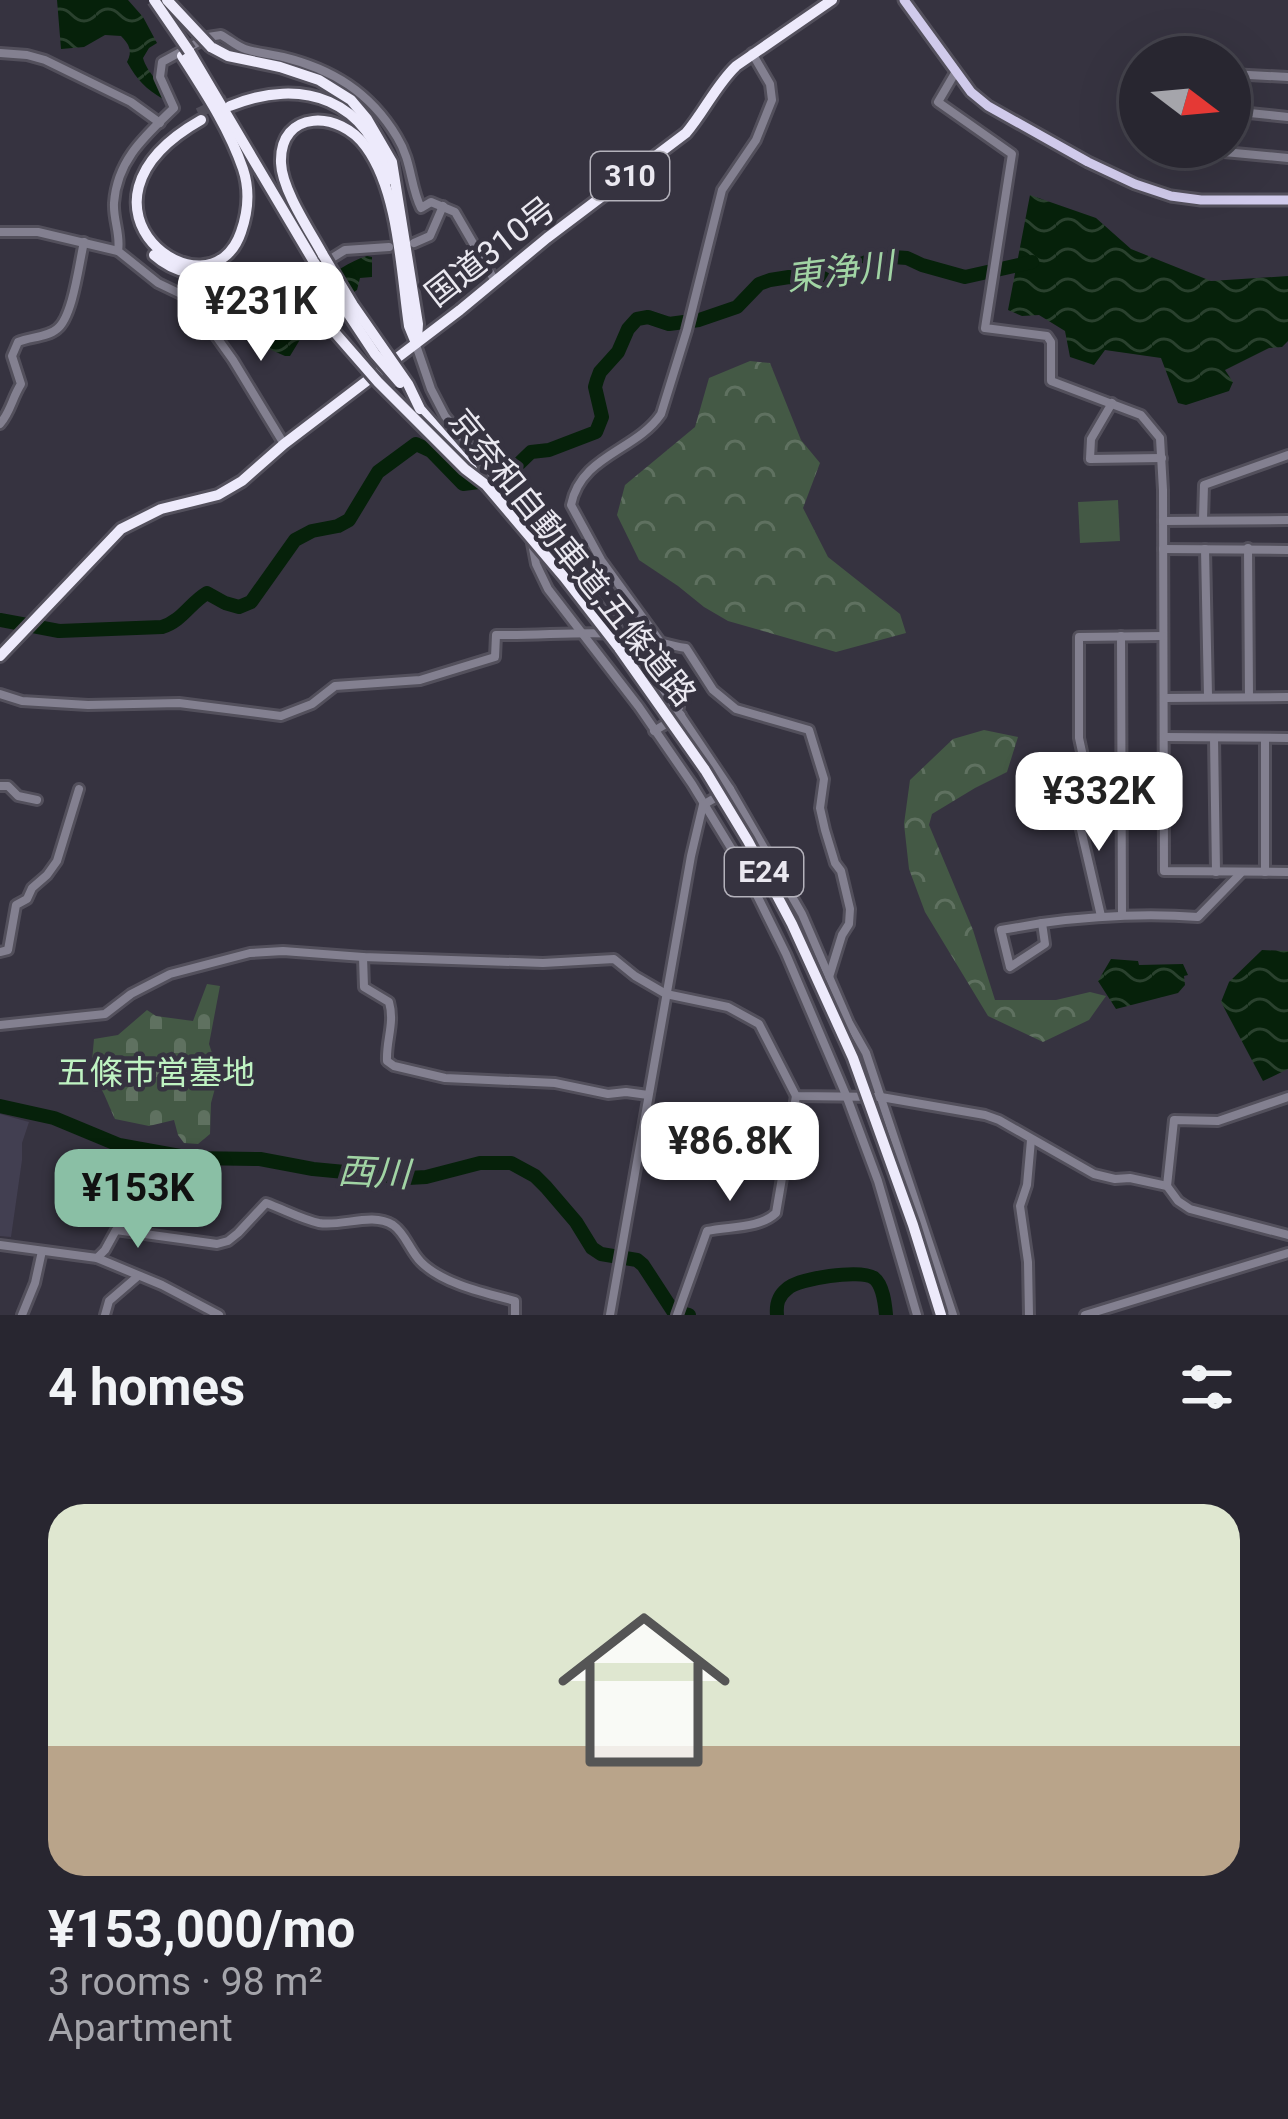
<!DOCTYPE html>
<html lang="en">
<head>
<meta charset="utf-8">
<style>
	:root { --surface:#282630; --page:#302e38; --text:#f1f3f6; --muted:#a5a5ab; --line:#44434c; --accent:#8abfa5 }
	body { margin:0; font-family:Roboto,"Noto Sans JP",sans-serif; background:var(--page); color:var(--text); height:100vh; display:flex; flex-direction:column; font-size:45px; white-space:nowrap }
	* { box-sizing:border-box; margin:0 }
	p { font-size:39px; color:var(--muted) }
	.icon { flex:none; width:66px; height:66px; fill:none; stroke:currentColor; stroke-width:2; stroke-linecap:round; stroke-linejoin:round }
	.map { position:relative; height:1315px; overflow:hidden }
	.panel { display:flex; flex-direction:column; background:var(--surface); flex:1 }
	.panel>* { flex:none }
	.needle { width:78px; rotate:106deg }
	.controls { position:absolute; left:1119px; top:36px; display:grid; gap:24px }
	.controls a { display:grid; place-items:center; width:132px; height:132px; border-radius:50%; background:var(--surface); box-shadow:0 12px 48px #0002,0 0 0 3px var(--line); font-size:60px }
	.price { position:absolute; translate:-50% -102px; padding:0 27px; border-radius:24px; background:#fff; color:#222; font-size:39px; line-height:78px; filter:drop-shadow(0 3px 6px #0008) }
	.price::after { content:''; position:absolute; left:50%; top:72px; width:36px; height:27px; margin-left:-18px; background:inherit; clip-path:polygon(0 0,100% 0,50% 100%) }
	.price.active { background:var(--accent); color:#111 }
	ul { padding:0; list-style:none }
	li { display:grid; align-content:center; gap:24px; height:636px; padding:0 48px }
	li+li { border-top:3px solid var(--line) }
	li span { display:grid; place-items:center; height:372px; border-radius:36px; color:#555 }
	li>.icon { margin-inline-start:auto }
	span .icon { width:216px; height:216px; fill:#fffc; stroke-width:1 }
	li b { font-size:51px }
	h2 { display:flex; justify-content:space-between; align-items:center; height:144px; padding:0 48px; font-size:51px }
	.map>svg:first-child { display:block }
	.built { fill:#423f51 }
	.forest { fill:url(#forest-crowns) }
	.cemetery { fill:url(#cemetery-stones) }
	.garden { fill:#445945 }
	.water { fill:url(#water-waves) }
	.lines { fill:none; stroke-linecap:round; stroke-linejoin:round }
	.river { stroke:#06210a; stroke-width:14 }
	.highway-tunnel { stroke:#514e5a; stroke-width:10; stroke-dasharray:10 5; stroke-linecap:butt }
	.minor-casing { stroke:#53505c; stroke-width:14 }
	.major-casing { stroke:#53505c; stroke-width:15 }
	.highway-casing { stroke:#53505c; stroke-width:16 }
	.minor { stroke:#838090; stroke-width:8 }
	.major { stroke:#d0caeb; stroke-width:9 }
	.highway { stroke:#edeafb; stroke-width:10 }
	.highway-bridge-casing { stroke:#53505c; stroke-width:16; stroke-linecap:butt }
	.highway-bridge { stroke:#edeafb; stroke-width:10 }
	.labels { text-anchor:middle; stroke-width:9; stroke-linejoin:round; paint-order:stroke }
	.shield { fill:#363340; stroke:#b4b2bb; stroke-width:3 }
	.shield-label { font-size:30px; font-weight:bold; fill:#eae8f0 }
	.street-label { font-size:33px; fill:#eae8f0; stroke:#363340 }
	.park-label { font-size:33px; fill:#bff3c2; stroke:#363340 }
	.water-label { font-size:36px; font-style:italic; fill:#a1d4a4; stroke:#363340 }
</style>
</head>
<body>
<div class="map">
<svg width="1288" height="1315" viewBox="0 0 1288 1315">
	<defs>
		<pattern id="forest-crowns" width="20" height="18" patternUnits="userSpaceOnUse" patternTransform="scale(3)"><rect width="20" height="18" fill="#445945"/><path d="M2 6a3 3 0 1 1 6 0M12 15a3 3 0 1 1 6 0" fill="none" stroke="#5f7160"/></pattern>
		<pattern id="cemetery-stones" width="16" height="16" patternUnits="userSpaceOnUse" patternTransform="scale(3)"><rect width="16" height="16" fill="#445945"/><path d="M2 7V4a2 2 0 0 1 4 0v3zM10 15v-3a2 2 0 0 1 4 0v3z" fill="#5f7160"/></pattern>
		<pattern id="water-waves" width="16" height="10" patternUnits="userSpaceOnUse" patternTransform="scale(3)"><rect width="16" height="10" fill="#06210a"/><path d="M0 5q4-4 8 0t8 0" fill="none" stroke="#2a412e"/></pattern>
	</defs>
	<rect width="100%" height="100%" fill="#363340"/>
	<!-- built -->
	<polygon class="built" points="0,1114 29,1122 22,1143 22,1160 11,1237 0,1236"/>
	<!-- forest -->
	<g class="forest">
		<polygon points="750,361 770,363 801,440 820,463 803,508 828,557 900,614 906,633 836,652 728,621 704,607 678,586 639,560 617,515 625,485 695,427 709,378"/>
		<polygon points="984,730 1018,737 1007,772 975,788 932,814 929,825 973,930 995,1000 1056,1000 1090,992 1106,996 1089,1020 1043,1042 988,1016 925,912 909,869 904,824 910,780 953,739"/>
	</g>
	<!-- cemetery -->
	<path class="cemetery" d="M207,984L220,986L209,1044L213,1056L207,1079L217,1081L211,1103L210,1134L198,1144L184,1143L178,1135L174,1120L149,1126L115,1119C108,1104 99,1078 87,1069L92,1061L94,1039L118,1035L147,1010L156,1016L193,1021Z"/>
	<!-- garden -->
	<polygon class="garden" points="1118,500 1120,541 1080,543 1078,502"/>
	<!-- water -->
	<g class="water">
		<path d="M57,0H128L143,17L157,43L149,48L143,58C147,73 163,84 163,99C146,89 137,80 127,62C133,51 129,44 121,36L105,35L84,47L61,49Z"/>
		<polygon points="1030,195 1096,218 1131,249 1211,281 1288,276 1288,341 1282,347 1269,348 1225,370 1233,382 1229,391 1186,405 1178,403 1161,358 1105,350 1094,365 1070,357 1065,331 1039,315 1022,316 1008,310"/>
		<path d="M367,256L372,257V277L360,278L357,290L312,320L290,356H285L253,342L254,320L264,304C302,304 331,267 367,256Z"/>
		<polygon points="1262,950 1288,951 1288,1069 1263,1081 1221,1002 1229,982"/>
		<polygon points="1111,959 1138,961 1139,965 1183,964 1188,975 1184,976 1185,985 1178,993 1116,1009 1098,981"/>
	</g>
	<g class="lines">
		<!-- river -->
		<g class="river">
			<path d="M0,620L59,631L162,627C182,621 190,603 207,593L225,603L239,607L251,602L295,540L312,531L338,526L349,520L378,472L416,444L431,451L463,484L503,479L531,452L549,450L596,432L602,417L595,387L597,380L600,372L618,352L628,329L637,319L648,317L669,324L699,320L737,307L759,284L770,280L789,277L817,280L869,261L893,257L907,258L922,265L965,277L1032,262"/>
			<polyline points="0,1106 54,1118 119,1145 191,1158 260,1159 313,1169 408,1178 426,1177 480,1163 511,1163 535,1176 546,1187 576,1222 592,1248 601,1254 637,1260 643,1265 673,1311 689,1315"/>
			<path d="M777,1315C776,1304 778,1296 787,1289C799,1278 860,1269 874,1278C883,1285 885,1304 886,1315"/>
		</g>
		<!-- highway-tunnel -->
		<polyline class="highway-tunnel" points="198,113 227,99"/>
		<!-- minor casing -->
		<g class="minor-casing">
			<g id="minor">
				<polyline points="0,53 27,55 45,60 131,102 160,123"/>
				<polyline points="955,73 938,102 1012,154 985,328 1047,336 1051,342 1051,381 1141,415 1160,438 1163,490 1164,871 1288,872"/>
				<polyline points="1230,74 1288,77"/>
				<polyline points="1230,111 1288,117"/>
				<polyline points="1199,147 1224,152 1288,158"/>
				<polyline points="0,232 38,232 118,251"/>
				<polyline points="414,243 430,236 443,206"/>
				<polyline points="198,311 282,289 345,250 389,247"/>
				<polyline points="416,345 431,389 445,416 649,668 730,789 802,914 849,1023 866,1053 953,1315"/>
				<polyline points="1112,403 1091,439 1090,459 1162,458"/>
				<path d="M0,424C11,411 12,398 21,384L12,356L18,342C30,337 48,337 57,329C73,317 79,263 84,242"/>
				<path d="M284,444L233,360L198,311L183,295L158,283L118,251C121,235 113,220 114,203C117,160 145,136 174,108L160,77L162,62L208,37L221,35C229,39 236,46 245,49C257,53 271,54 283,57C332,69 370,92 397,137C412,161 410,186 421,208L431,202L455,212L495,281"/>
				<polyline points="1203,520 1204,485 1288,455"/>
				<polyline points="1163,521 1288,520"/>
				<polyline points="531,538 536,564 548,589 639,707 692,784 745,871 786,954 846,1095 878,1181 917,1315"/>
				<polyline points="1248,548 1249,697"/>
				<polyline points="1163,549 1288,550"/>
				<polyline points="1205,549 1208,696"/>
				<polyline points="1121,636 1122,915"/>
				<path d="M0,694L22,701L88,705L179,703L281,716L312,704L335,686L420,680L495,657L496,635C538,636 580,631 621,634C644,635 663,645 686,648L713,690L736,709L809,730L824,779L820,808L825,830L835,863L841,871L850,909L849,924L842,935L829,977"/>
				<polyline points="1164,698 1288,697"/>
				<path d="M679,707L666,653L659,640L601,560L571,505C581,455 636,451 661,414L687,330L722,190L756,140L772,100L770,84L752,53"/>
				<polyline points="654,731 681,715"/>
				<polyline points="1165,737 1288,738"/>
				<polyline points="1214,738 1216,872"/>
				<polyline points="0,786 8,786 18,796 37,800"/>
				<polyline points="1091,793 1079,738 1079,637 1163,636"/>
				<polyline points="1265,872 1265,738"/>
				<polyline points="1101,916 1073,795 1164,793"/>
				<path d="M1042,923C1094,916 1145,913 1198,917L1240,874"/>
				<polygon points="1042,923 1045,944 1010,967 1001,930"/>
				<polyline points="0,952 8,950 16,905 27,899 32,888 47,875 57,861 79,789"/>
				<path d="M363,957L364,987L389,1002C395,1023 386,1040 387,1061L394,1066L445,1078L555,1083L608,1094L626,1092L648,1095"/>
				<polyline points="0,1025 105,1014 131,994 170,974 250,953 283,951 363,957 543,963 614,959 635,976 666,994 728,1007 759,1024 796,1096 881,1097 985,1115 999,1120 1094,1174 1115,1179 1130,1178 1167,1186"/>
				<polyline points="1288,1097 1218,1121 1174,1120 1167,1186 1178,1201 1190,1209 1288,1235"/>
				<polyline points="0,1245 97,1258 162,1285 219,1315"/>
				<path d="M97,1258L105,1250L116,1230L217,1244L228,1241L238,1233L266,1203C283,1209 301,1219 319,1223C342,1227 372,1212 393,1225C405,1233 410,1251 421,1262C443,1284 485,1293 515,1301V1315"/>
				<polyline points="22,1315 35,1283 42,1251"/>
				<polyline points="105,1315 109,1301 138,1276"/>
				<polyline points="610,1315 691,856 703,805 730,789"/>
				<path d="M677,1315L707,1231C729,1226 759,1229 776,1213L796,1096"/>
				<polyline points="1029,1315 1028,1262 1020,1206 1027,1185 1031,1140"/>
				<polyline points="1085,1315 1288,1253"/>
			</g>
		</g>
		<!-- major casing -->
		<g class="major-casing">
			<polyline id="major" points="904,0 971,92 988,106 1088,162 1135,184 1171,196 1201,200 1288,200"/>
		</g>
		<!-- highway casing -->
		<g class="highway-casing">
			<g id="highway">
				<polyline points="211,47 228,56 280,67 319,80 351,100 367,119 392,162 418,324 417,339"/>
				<polyline points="189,51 314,262"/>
				<path d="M182,56C205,92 229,128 243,169C250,190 248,212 241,232C210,324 49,206 201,120"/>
				<path d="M230,106C303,76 369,100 388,180"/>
				<path d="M154,255C191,288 232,268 276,281"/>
				<path d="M323,255C310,231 282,190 281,163C279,109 340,110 366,147C399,192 401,272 409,326L416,343"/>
				<polyline points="420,409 472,469"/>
				<path d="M0,656L121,529L161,509L218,495L242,481L284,444L460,310L547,238L686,133C704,112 716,85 736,66L832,0"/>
			</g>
		</g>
		<!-- minor -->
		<use href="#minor" class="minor"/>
		<!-- major -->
		<use href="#major" class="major"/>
		<!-- highway -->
		<use href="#highway" class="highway"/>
		<!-- highway-bridge casing -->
		<g class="highway-bridge-casing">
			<g id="highway-bridge">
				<polyline points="154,0 189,51"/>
				<polyline points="167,0 211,47"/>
				<polyline points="323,255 353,305 408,384 420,409"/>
				<polyline points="314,262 375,354 400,383"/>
				<polyline points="276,281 298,292 310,304 378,382 465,469 486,485 564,577 619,648 705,770 748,841 792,924 853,1058 913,1225 941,1315"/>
			</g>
		</g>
		<!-- highway-bridge -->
		<use href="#highway-bridge" class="highway-bridge"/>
	</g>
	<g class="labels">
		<!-- shield labels -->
		<g class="shield">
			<rect x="591" y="152" width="78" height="48" rx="9"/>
			<rect x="725" y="848" width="78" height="48" rx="9"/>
		</g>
		<g class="shield-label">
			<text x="630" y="186">310</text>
			<text x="764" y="882">E24</text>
		</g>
		<!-- street labels -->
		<g class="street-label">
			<text transform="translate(490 251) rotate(-38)" y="12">国道310号</text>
			<text transform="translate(573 557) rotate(51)" y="12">京奈和自動車道;五條道路</text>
		</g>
		<!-- park labels -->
		<g class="park-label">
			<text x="156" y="1084">五條市営墓地</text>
		</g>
		<!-- water labels -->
		<g class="water-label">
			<text transform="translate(840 271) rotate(-7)" y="13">東浄川</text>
			<text transform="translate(374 1172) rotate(3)" y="13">西川</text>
		</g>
	</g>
</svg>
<div class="controls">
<a><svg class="needle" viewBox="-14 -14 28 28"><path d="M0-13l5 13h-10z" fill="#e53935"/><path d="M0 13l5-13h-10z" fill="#a5a5ab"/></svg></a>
</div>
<b class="price" style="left:261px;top:364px">¥231K</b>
<b class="price" style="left:1099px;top:854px">¥332K</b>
<b class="price" style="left:730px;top:1204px">¥86.8K</b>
<b class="price active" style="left:138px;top:1251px">¥153K</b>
</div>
<section class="panel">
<h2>4 homes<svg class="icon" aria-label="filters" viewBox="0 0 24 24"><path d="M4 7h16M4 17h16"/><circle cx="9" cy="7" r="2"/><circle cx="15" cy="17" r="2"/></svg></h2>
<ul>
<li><span style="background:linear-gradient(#dfe7d0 65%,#b9a48a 0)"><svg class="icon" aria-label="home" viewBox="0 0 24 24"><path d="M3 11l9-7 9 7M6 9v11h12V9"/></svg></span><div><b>¥153,000/mo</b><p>3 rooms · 98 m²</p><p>Apartment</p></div></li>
</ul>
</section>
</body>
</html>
